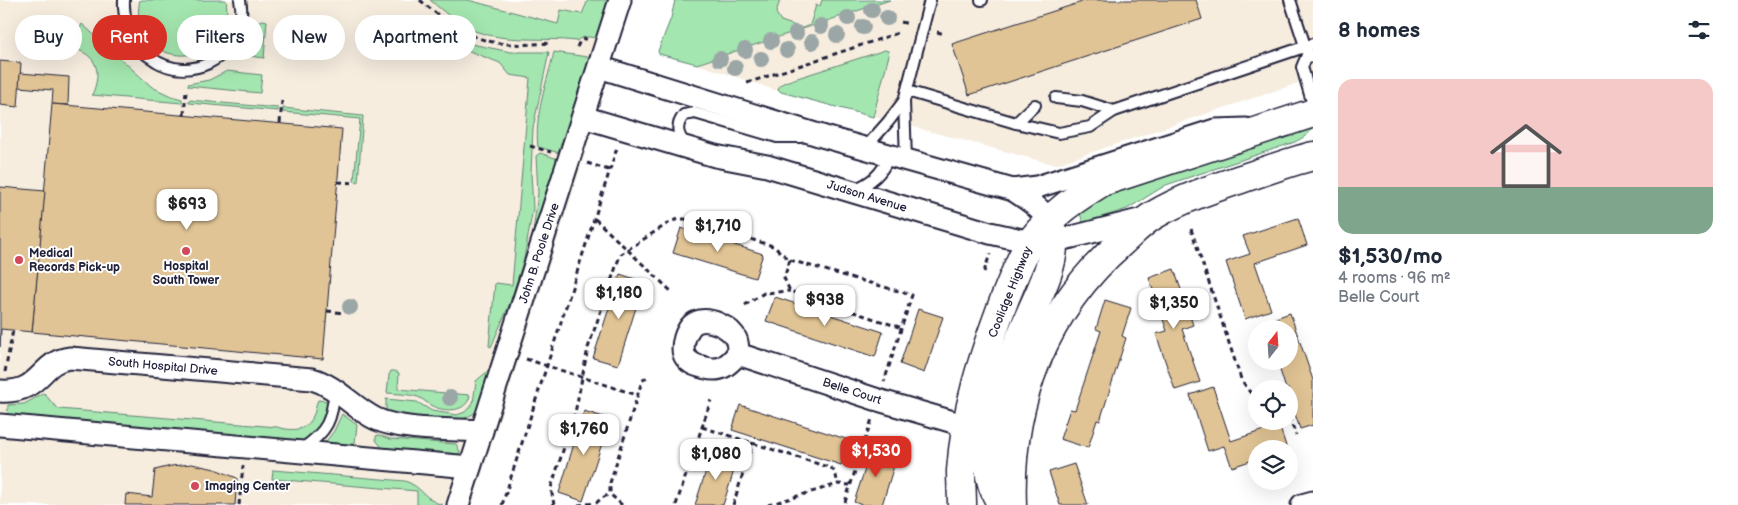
<!DOCTYPE html>
<html lang="en">
<head>
<meta charset="utf-8">
<style>
	:root { --surface:#fff; --page:#f6f6f7; --text:#1f2937; --muted:#747a83; --line:#e0e1e3; --accent:#d93025 }
	body { margin:0; font-family:"Balsamiq Sans",sans-serif; background:var(--page); color:var(--text); height:100vh; display:flex; flex-direction:column; font-size:19px; white-space:nowrap }
	* { box-sizing:border-box; margin:0 }
	p { font-size:16px; color:var(--muted) }
	.icon { flex:none; width:28px; height:28px; fill:none; stroke:currentColor; stroke-width:2; stroke-linecap:round; stroke-linejoin:round }
	.map { position:relative; flex:1; overflow:hidden }
	.side { display:flex; flex-direction:column; background:var(--surface); width:425px }
	.side>* { flex:none }
	.guide { position:absolute; left:15px; top:15px; width:475px; height:45px; display:flex; gap:10px }
	.needle { width:32px; rotate:17deg }
	.tools { position:absolute; left:1248px; top:320px; display:grid; gap:10px }
	.tools a { display:grid; place-items:center; width:50px; height:50px; border-radius:50%; background:var(--surface); box-shadow:0 5px 20px #0002; font-size:25px }
	.price { position:absolute; translate:-50% -42px; padding:0 11px; border-radius:10px; background:#fff; color:#222; font-size:16px; line-height:32px; filter:drop-shadow(0 1px 2px #0008) }
	.price::after { content:''; position:absolute; left:50%; top:30px; width:15px; height:11px; margin-left:-8px; background:inherit; clip-path:polygon(0 0,100% 0,50% 100%) }
	.price.selected { background:var(--accent); color:#fff }
	ul { padding:0; list-style:none }
	li { display:grid; align-content:center; gap:10px; height:265px; padding:0 25px }
	li+li { border-top:1px solid var(--line) }
	li span { display:grid; place-items:center; height:155px; border-radius:15px; color:#555 }
	li>.icon { margin-inline-start:auto }
	span .icon { width:90px; height:90px; fill:#fffc; stroke-width:1 }
	li b { font-size:21px }
	h2 { display:flex; justify-content:space-between; align-items:center; height:60px; padding:0 25px; font-size:21px }
	.chip { padding:0 18px; border-radius:22px; background:var(--surface); box-shadow:0 5px 20px #0002; font-size:18px; line-height:45px }
	.chip.selected { background:var(--accent); color:#fff }
	main { display:flex; flex:1; min-height:0 }
	.map>svg:first-child { display:block }
	.built { fill:#f6eddf }
	.green { fill:#a4e6af; stroke:#638475 }
	.building { fill:#e0c495; stroke:#22223b }
	.lines { fill:none; stroke-linecap:round; stroke-linejoin:round }
	.service-casing { stroke:#22223b; stroke-width:14 }
	.minor-casing { stroke:#22223b; stroke-width:25 }
	.secondary-casing { stroke:#22223b; stroke-width:31 }
	.path { stroke:#22223b; stroke-width:3; stroke-dasharray:5 4; stroke-linecap:butt }
	.service { stroke:#fff; stroke-width:10 }
	.minor { stroke:#fff; stroke-width:21 }
	.secondary { stroke:#fff; stroke-width:28 }
	.tree { fill:#9ba6a6 }
	.poi-dot { fill:#d1495b; stroke:#fff; stroke-width:2 }
	.labels { text-anchor:middle; stroke-width:4; stroke-linejoin:round; paint-order:stroke }
	.street-label { font-size:12px; fill:#22223b; stroke:#fff }
	.poi-label { font-size:12px; font-weight:bold; fill:#22223b; stroke:#fff; text-anchor:start }
</style>
</head>
<body>
<main>
<div class="map">
<svg width="1313" height="505" viewBox="0 0 1313 505">
	<rect width="100%" height="100%" fill="#fff"/>
	<filter id="ink" filterUnits="userSpaceOnUse"><feTurbulence type="fractalNoise" baseFrequency=".02" numOctaves="2"/><feDisplacementMap in="SourceGraphic" scale="10" xChannelSelector="R" yChannelSelector="G"/><feConvolveMatrix kernelMatrix="1 2 1 2 8 2 1 2 1" color-interpolation-filters="sRGB"/></filter>
	<g filter="url(#ink)">
		<!-- built -->
		<g class="built">
			<polygon points="0,0 630,0 587,148 472,505 0,505"/>
			<polygon points="675,0 1313,0 1313,78 1066,161 1057,164 1048,163 781,92 697,64 659,54 658,51 671,18"/>
		</g>
		<!-- green -->
		<g class="green">
			<path d="M140,0H226C238,76 124,71 140,0Z"/>
			<path d="M430,0H468L558,24L561,10L582,14L588,0H613L600,39C590,37 585,35 576,41C543,37 507,43 475,31C458,24 444,12 430,0Z"/>
			<polygon points="675,0 780,0 776,13 781,21 802,28 810,25 816,5 820,6 822,0 890,0 697,64 659,54 658,51 671,18"/>
			<path d="M263,20L267,21L264,58L249,56L246,54C245,45 252,28 259,21Z"/>
			<path d="M82,24L152,87L171,96L182,99V103L92,95C102,72 98,54 71,48Z"/>
			<polygon points="471,44 511,52 549,52 533,128 531,173 533,208 524,259 510,303 491,347 489,346 495,283 512,285 530,78 510,75 500,63 464,49 464,46"/>
			<polygon points="885,50 888,51 889,55 873,117 781,92 778,89 780,85 785,82"/>
			<path d="M554,52L594,58L563,154L538,147C534,116 547,82 554,52Z"/>
			<polygon points="227,71 262,75 260,93 188,86 188,84 209,80"/>
			<polygon points="189,100 278,108 278,111 189,103"/>
			<polygon points="283,108 363,116 358,182 354,181 360,119 283,112"/>
			<path d="M1313,124C1313,133 1302,138 1295,142L1166,185L1127,209L1083,223L1079,210L1105,194Z"/>
			<polygon points="540,153 561,160 532,240 538,193 536,156"/>
			<polygon points="494,353 500,355 483,404 473,414 461,420 402,417 388,412 386,409 386,399 417,402 432,411 457,415 465,412 473,403 476,381 489,370"/>
			<path d="M391,371H395L399,373L398,389L470,395C467,413 445,412 432,406C427,403 423,399 418,397C409,394 397,394 387,393L389,375Z"/>
			<path d="M44,393L53,404L59,409L277,427C291,431 307,432 313,416C316,411 315,405 318,400L327,401C332,411 322,426 316,434C313,438 306,440 302,443L7,419L8,405L24,404Z"/>
			<polygon points="342,414 357,425 355,443 351,447 324,444 334,431"/>
			<polygon points="379,435 390,439 456,444 460,452 457,456 383,449 376,440 376,436"/>
			<path d="M273,470L405,481C423,487 424,500 443,505H417V491L272,479Z"/>
		</g>
		<!-- building -->
		<g class="building">
			<polygon points="1088,0 1196,0 1202,19 969,95 952,44"/>
			<polygon points="0,61 21,63 18,107 0,105"/>
			<polygon points="20,73 69,77 68,105 52,104 53,90 19,87"/>
			<polygon points="52,104 342,129 323,359 32,332"/>
			<polygon points="0,187 45,191 32,332 1,329 0,347"/>
			<polygon points="1298,218 1307,245 1255,263 1271,310 1245,319 1226,262 1250,254 1243,236"/>
			<polygon points="681,228 763,254 755,278 673,253"/>
			<polygon points="1174,269 1193,325 1182,329 1200,382 1175,390 1156,334 1167,331 1149,278"/>
			<polygon points="620,274 644,282 618,365 593,358"/>
			<polygon points="775,297 883,332 875,357 766,321"/>
			<polygon points="1105,300 1131,308 1122,336 1126,338 1100,421 1097,420 1088,448 1060,439 1070,409 1075,410 1101,331 1096,329"/>
			<polygon points="918,309 943,317 924,373 900,364"/>
			<polygon points="1290,313 1313,380 1313,425 1300,429 1289,396 1289,389 1286,389 1277,361 1289,361 1289,329 1266,329 1264,322"/>
			<polygon points="1213,387 1231,441 1279,425 1287,449 1256,449 1256,459 1232,467 1224,446 1208,451 1190,395"/>
			<polygon points="740,405 849,440 841,465 732,430"/>
			<polygon points="584,411 610,419 583,501 559,493"/>
			<polygon points="872,448 897,456 882,505 862,505 854,502"/>
			<polygon points="712,452 737,461 723,505 695,505"/>
			<polygon points="192,464 215,469 237,478 235,505 125,505 126,494 152,497 155,470 171,466"/>
			<polygon points="1074,464 1088,505 1060,505 1049,472"/>
		</g>
		<g class="lines">
			<!-- service casing -->
			<g class="service-casing">
				<g id="service">
					<path d="M124,0C123,16 129,34 138,47C141,51 146,54 150,57C179,79 218,69 235,37C241,25 243,13 240,0"/>
					<polyline points="981,0 982,0"/>
					<polyline points="1290,0 1307,52"/>
					<polyline points="1313,57 1308,53 1302,67 1313,105"/>
					<polyline points="907,91 1016,123 1059,133 1090,127 1114,111 1313,44"/>
					<polyline points="1056,98 1082,101 1114,111"/>
					<polyline points="1016,123 1035,105"/>
					<path d="M686,145C677,135 675,126 684,115L695,113L777,137H801"/>
					<polyline points="865,148 888,122 904,101"/>
					<polyline points="906,160 904,101 930,0"/>
					<path d="M853,190C871,183 882,174 889,156"/>
					<path d="M302,449C328,431 332,420 335,389"/>
				</g>
			</g>
			<!-- minor casing -->
			<g class="minor-casing">
				<g id="minor">
					<path d="M599,67L825,137L1013,190C1027,199 1039,207 1049,220"/>
					<polyline points="583,117 715,156 767,166 990,233 1031,242 1054,241 1072,237 1147,218"/>
					<polyline points="1013,190 1037,187 1215,130 1246,129"/>
					<path d="M738,354C728,365 721,372 706,368C699,366 691,365 686,358C679,349 686,326 697,322C709,317 731,327 736,339C738,343 738,349 738,354L878,400L967,426"/>
					<path d="M0,391C42,394 39,361 70,358L312,379C337,386 353,408 376,419C402,431 453,429 482,431"/>
					<polyline points="0,425 470,467"/>
					<polyline points="458,505 620,0"/>
					<polyline points="1302,505 1313,502"/>
				</g>
			</g>
			<!-- secondary casing -->
			<g class="secondary-casing">
				<g id="secondary">
					<path d="M962,505C962,494 961,482 961,471C965,411 984,353 1005,298C1012,282 1022,253 1032,240C1054,212 1073,200 1102,182L1313,113"/>
					<path d="M1002,505C996,495 990,481 989,469C986,428 1010,360 1027,322C1036,299 1054,268 1053,243C1053,235 1051,227 1049,220"/>
					<path d="M1012,505C1008,403 1044,310 1122,242C1132,233 1142,222 1154,215C1181,199 1211,189 1241,179C1265,171 1289,162 1313,156"/>
				</g>
			</g>
			<!-- path -->
			<g class="path">
				<path d="M420,0C447,23 472,42 508,44C522,45 537,44 551,43"/>
				<polyline points="901,22 909,24"/>
				<polyline points="937,32 945,34"/>
				<polyline points="577,47 580,41 587,38"/>
				<polyline points="747,83 898,33"/>
				<polyline points="184,115 186,91"/>
				<polyline points="280,123 282,101"/>
				<polyline points="530,146 551,152"/>
				<polyline points="587,163 609,170"/>
				<polyline points="338,182 355,183"/>
				<polyline points="595,219 672,292"/>
				<polyline points="1191,229 1241,379 1249,391 1256,399"/>
				<polyline points="790,260 784,278 790,291 902,328"/>
				<polyline points="984,272 990,254"/>
				<polyline points="745,305 764,293 790,291"/>
				<polyline points="327,311 344,313"/>
				<polyline points="526,359 637,395"/>
				<polyline points="5,372 13,330"/>
				<polyline points="1289,417 1296,435"/>
				<polyline points="702,427 831,468 835,472 838,484"/>
				<polyline points="845,502 872,419"/>
				<polyline points="239,505 243,466"/>
				<polyline points="502,505 617,148"/>
				<polyline points="554,505 551,488 575,413 588,348 618,261 621,254 670,222 678,219 685,219 773,246 790,260 912,295 884,382"/>
				<polyline points="578,505 596,503 602,498 610,494"/>
				<polyline points="622,505 610,494 610,483 642,381 647,377"/>
				<polyline points="676,505 711,400"/>
				<polyline points="733,505 753,442"/>
				<polyline points="768,505 838,484 850,485"/>
			</g>
			<!-- service -->
			<use href="#service" class="service"/>
			<!-- minor -->
			<use href="#minor" class="minor"/>
			<!-- secondary -->
			<use href="#secondary" class="secondary"/>
		</g>
		<!-- trees -->
		<g class="tree">
			<circle cx="872" cy="10" r="8"/>
			<circle cx="848" cy="18" r="8"/>
			<circle cx="887" cy="18" r="8"/>
			<circle cx="821" cy="26" r="8"/>
			<circle cx="863" cy="27" r="8"/>
			<circle cx="796" cy="33" r="8"/>
			<circle cx="837" cy="35" r="8"/>
			<circle cx="771" cy="41" r="8"/>
			<circle cx="812" cy="42" r="8"/>
			<circle cx="745" cy="50" r="8"/>
			<circle cx="787" cy="50" r="8"/>
			<circle cx="720" cy="59" r="8"/>
			<circle cx="761" cy="59" r="8"/>
			<circle cx="735" cy="68" r="8"/>
			<circle cx="350" cy="307" r="8"/>
			<circle cx="450" cy="398" r="8"/>
		</g>
	</g>
	<!-- markers -->
	<g class="poi-dot">
		<circle cx="186" cy="251" r="5"/>
		<circle cx="19" cy="260" r="5"/>
		<circle cx="195" cy="486" r="5"/>
	</g>
	<g class="labels">
		<!-- street labels -->
		<g class="street-label">
			<text transform="translate(867 196) rotate(17)" y="4">Judson Avenue</text>
			<text transform="translate(539 253) rotate(-72)" y="4">John B. Poole Drive</text>
			<text transform="translate(1010 292) rotate(-68)" y="4">Coolidge Highway</text>
			<text transform="translate(163 366) rotate(5)" y="4">South Hospital Drive</text>
			<text transform="translate(852 391) rotate(18)" y="4">Belle Court</text>
		</g>
		<!-- poi labels -->
		<g class="poi-label">
			<text x="29" y="257">Medical<tspan x="29" dy="14">Records Pick-up</tspan></text>
			<text x="186" y="270" text-anchor="middle">Hospital<tspan x="186" dy="14">South Tower</tspan></text>
			<text x="205" y="490">Imaging Center</text>
		</g>
	</g>
</svg>
<div class="tools">
<a><svg class="needle" viewBox="-14 -14 28 28"><path d="M0-13l5 13h-10z" fill="#e53935"/><path d="M0 13l5-13h-10z" fill="#747a83"/></svg></a>
<a><svg class="icon" aria-label="locate" viewBox="0 0 24 24"><circle cx="12" cy="12" r="6"/><path d="M12 2v4M12 18v4M2 12h4M18 12h4"/></svg></a>
<a><svg class="icon" aria-label="layers" viewBox="0 0 24 24"><path d="M12 4l9 5-9 5-9-5zM3 14l9 5 9-5"/></svg></a>
</div>
<b class="price" style="left:187px;top:231px">$693</b>
<b class="price" style="left:718px;top:253px">$1,710</b>
<b class="price" style="left:619px;top:320px">$1,180</b>
<b class="price" style="left:825px;top:327px">$938</b>
<b class="price" style="left:1174px;top:330px">$1,350</b>
<b class="price" style="left:584px;top:456px">$1,760</b>
<b class="price selected" style="left:876px;top:478px">$1,530</b>
<b class="price" style="left:716px;top:481px">$1,080</b>
<div class="guide">
<a class="chip">Buy</a>
<a class="chip selected">Rent</a>
<a class="chip">Filters</a>
<a class="chip">New</a>
<a class="chip">Apartment</a>
</div>
</div>
<section class="side">
<h2>8 homes<svg class="icon" aria-label="filters" viewBox="0 0 24 24"><path d="M4 7h16M4 17h16"/><circle cx="9" cy="7" r="2"/><circle cx="15" cy="17" r="2"/></svg></h2>
<ul>
<li><span style="background:linear-gradient(#f6c9c9 70%,#7fa58c 0)"><svg class="icon" aria-label="home" viewBox="0 0 24 24"><path d="M3 11l9-7 9 7M6 9v11h12V9"/></svg></span><div><b>$1,530/mo</b><p>4 rooms · 96 m²</p><p>Belle Court</p></div></li>
</ul>
</section>
</main>
</body>
</html>
